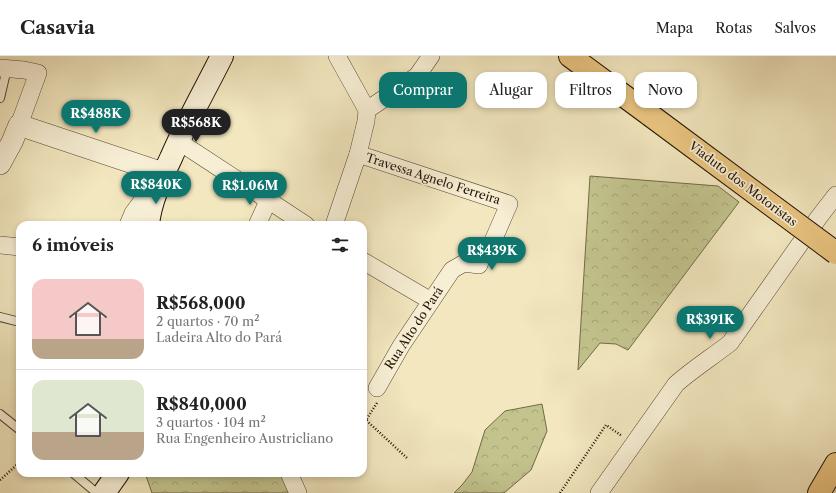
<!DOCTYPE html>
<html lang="pt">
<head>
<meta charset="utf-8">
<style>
	:root { --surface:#fff; --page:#f2f2f2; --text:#222; --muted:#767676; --line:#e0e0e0; --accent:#0f766e }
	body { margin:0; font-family:"Libre Caslon Text",serif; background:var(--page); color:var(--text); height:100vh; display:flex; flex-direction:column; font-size:15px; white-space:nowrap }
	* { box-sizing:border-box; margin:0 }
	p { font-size:13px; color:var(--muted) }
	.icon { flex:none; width:22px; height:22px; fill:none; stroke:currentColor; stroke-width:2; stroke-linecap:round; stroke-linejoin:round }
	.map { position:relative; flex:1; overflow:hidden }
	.panel { position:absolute; left:16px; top:165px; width:351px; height:256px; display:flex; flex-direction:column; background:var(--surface); border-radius:12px; box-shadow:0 2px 6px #0003 }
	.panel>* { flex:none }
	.top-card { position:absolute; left:379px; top:16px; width:380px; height:36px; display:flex; gap:8px }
	.price { position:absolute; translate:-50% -34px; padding:0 9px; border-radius:14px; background:var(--accent); color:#fff; font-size:13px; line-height:26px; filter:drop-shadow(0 1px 2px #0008) }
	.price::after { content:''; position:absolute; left:50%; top:24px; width:12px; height:9px; margin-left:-6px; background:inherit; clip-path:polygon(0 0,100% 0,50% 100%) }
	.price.on { background:#222; color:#fff }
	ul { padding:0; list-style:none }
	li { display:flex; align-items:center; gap:12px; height:100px; padding:0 16px }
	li+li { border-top:1px solid var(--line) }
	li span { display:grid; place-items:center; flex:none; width:112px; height:80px; border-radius:12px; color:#555 }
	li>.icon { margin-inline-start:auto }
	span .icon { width:48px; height:48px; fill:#fffc; stroke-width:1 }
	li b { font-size:17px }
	h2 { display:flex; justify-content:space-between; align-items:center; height:48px; padding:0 16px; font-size:17px }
	.tag { padding:0 14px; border-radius:12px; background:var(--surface); box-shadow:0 2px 6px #0003; font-size:14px; line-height:36px }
	.tag.on { background:var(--accent); color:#fff }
	header { display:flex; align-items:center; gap:24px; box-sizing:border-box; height:56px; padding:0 20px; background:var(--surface); border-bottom:1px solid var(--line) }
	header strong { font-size:19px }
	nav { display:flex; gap:22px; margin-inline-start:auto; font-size:14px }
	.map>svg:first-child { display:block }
	.forest { fill:url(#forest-crowns); stroke:#726a48 }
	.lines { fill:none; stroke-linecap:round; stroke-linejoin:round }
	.service-casing { stroke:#564731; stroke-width:10 }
	.minor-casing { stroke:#564731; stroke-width:18 }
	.tertiary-casing { stroke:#564731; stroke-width:22 }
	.secondary-casing { stroke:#221202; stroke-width:24 }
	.primary-casing { stroke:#221202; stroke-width:24 }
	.path { stroke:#221202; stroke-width:2.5; stroke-dasharray:1 2; stroke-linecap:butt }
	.service { stroke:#f7efd5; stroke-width:8 }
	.minor { stroke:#f7efd5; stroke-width:17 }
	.tertiary { stroke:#f7efd5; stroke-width:21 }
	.secondary { stroke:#f7efd5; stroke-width:22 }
	.primary { stroke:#e9c480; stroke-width:22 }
	.primary-bridge-casing { stroke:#221202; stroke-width:24; stroke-linecap:butt }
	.primary-bridge { stroke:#e9c480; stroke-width:22 }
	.labels { text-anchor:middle; stroke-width:3.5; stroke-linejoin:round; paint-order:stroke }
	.street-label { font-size:12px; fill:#221202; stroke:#f7efd5 }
</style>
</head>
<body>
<header>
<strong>Casavia</strong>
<nav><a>Mapa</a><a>Rotas</a><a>Salvos</a></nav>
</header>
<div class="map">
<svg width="836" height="437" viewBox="0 0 836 437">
	<defs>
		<pattern id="forest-crowns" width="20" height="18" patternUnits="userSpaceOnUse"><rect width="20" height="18" fill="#c2c38d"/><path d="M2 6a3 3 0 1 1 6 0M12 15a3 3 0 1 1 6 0" fill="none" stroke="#a6a678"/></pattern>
	</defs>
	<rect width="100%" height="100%" fill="#f2e7bf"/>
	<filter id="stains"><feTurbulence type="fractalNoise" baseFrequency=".005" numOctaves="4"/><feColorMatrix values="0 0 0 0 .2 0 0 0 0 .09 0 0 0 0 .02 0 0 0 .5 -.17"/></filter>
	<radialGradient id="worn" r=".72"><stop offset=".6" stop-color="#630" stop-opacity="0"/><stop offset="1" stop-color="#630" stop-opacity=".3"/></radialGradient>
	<!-- forest -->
	<g class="forest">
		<polygon points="590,120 718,130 739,146 628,294 616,288 600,287 578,314"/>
		<polygon points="542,348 547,375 531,414 504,437 454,437 462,429 472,416 485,374 505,355"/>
		<polygon points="145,417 286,417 297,437 152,437"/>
	</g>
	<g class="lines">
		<!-- service casing -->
		<g class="service-casing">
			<g id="service">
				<polyline points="0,42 7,12"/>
				<polyline points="0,261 20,266"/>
				<polyline points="0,358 20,374"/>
				<polyline points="73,417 92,433"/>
			</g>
		</g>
		<!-- minor casing -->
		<g class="minor-casing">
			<g id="minor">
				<polyline points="0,12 24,14 38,17 19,69"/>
				<polyline points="367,54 417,20 431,0"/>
				<polyline points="178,85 306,169"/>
				<polyline points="358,98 509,148 489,194 483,198 479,209 464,207 452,214 401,290 377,332"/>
				<polyline points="128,169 133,157 156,126"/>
				<polyline points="257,169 269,143"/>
				<polyline points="334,169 358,98 366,65 367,54 337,0"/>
				<polyline points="0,189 20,191"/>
				<polyline points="363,205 431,245"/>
				<polyline points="289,417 298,437"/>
				<path d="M599,437L676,328C693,313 712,301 730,287L819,161L836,139"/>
			</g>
		</g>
		<!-- tertiary casing -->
		<g class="tertiary-casing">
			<polyline id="tertiary" points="0,108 12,86 19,69 163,117"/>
		</g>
		<!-- secondary casing -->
		<g class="secondary-casing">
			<g id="secondary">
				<path d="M148,169C150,146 161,123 171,102C186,67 205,34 222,0"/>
				<polyline points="104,437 118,417"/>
			</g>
		</g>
		<!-- primary casing -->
		<g class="primary-casing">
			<g id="primary">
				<polyline points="570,0 650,59"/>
				<polyline points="819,437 836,408"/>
			</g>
		</g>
		<!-- path -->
		<g class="path">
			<polyline points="377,347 366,364 408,403"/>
			<polyline points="0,424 20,406"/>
			<polyline points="560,437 606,369 622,380"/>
		</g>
		<!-- service -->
		<use href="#service" class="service"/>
		<!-- minor -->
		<use href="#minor" class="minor"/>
		<!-- tertiary -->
		<use href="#tertiary" class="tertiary"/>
		<!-- secondary -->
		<use href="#secondary" class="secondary"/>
		<!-- primary -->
		<use href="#primary" class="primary"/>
		<!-- primary-bridge casing -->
		<g class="primary-bridge-casing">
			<polyline id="primary-bridge" points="650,59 836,197"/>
		</g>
		<!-- primary-bridge -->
		<use href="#primary-bridge" class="primary-bridge"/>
	</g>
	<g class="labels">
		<!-- street labels -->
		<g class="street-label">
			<text transform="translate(433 123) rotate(18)" y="4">Travessa Agnelo Ferreira</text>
			<text transform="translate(743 128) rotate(37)" y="4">Viaduto dos Motoristas</text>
			<text transform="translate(414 272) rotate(-57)" y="4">Rua Alto do Pará</text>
		</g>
	</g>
	<rect width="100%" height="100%" filter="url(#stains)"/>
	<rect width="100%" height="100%" fill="url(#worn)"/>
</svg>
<b class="price" style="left:96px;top:78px">R$488K</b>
<b class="price on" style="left:196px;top:87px">R$568K</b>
<b class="price" style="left:156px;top:149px">R$840K</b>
<b class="price" style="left:250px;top:150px">R$1.06M</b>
<b class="price" style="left:492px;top:215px">R$439K</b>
<b class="price" style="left:710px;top:284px">R$391K</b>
<div class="top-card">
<a class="tag on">Comprar</a>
<a class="tag">Alugar</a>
<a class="tag">Filtros</a>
<a class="tag">Novo</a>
</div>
<section class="panel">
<h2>6 imóveis<svg class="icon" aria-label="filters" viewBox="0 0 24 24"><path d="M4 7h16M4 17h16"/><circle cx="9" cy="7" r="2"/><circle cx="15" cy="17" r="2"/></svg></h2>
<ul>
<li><span style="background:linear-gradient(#f6c9c9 75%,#b9a48a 0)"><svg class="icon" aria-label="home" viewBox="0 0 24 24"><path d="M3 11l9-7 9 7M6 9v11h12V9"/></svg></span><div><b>R$568,000</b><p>2 quartos · 70 m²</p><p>Ladeira Alto do Pará</p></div></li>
<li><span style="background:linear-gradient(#dfe7d0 65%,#b9a48a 0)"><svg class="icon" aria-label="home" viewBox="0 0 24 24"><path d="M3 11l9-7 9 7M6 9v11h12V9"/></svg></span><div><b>R$840,000</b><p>3 quartos · 104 m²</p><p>Rua Engenheiro Austricliano</p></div></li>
</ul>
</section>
</div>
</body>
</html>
